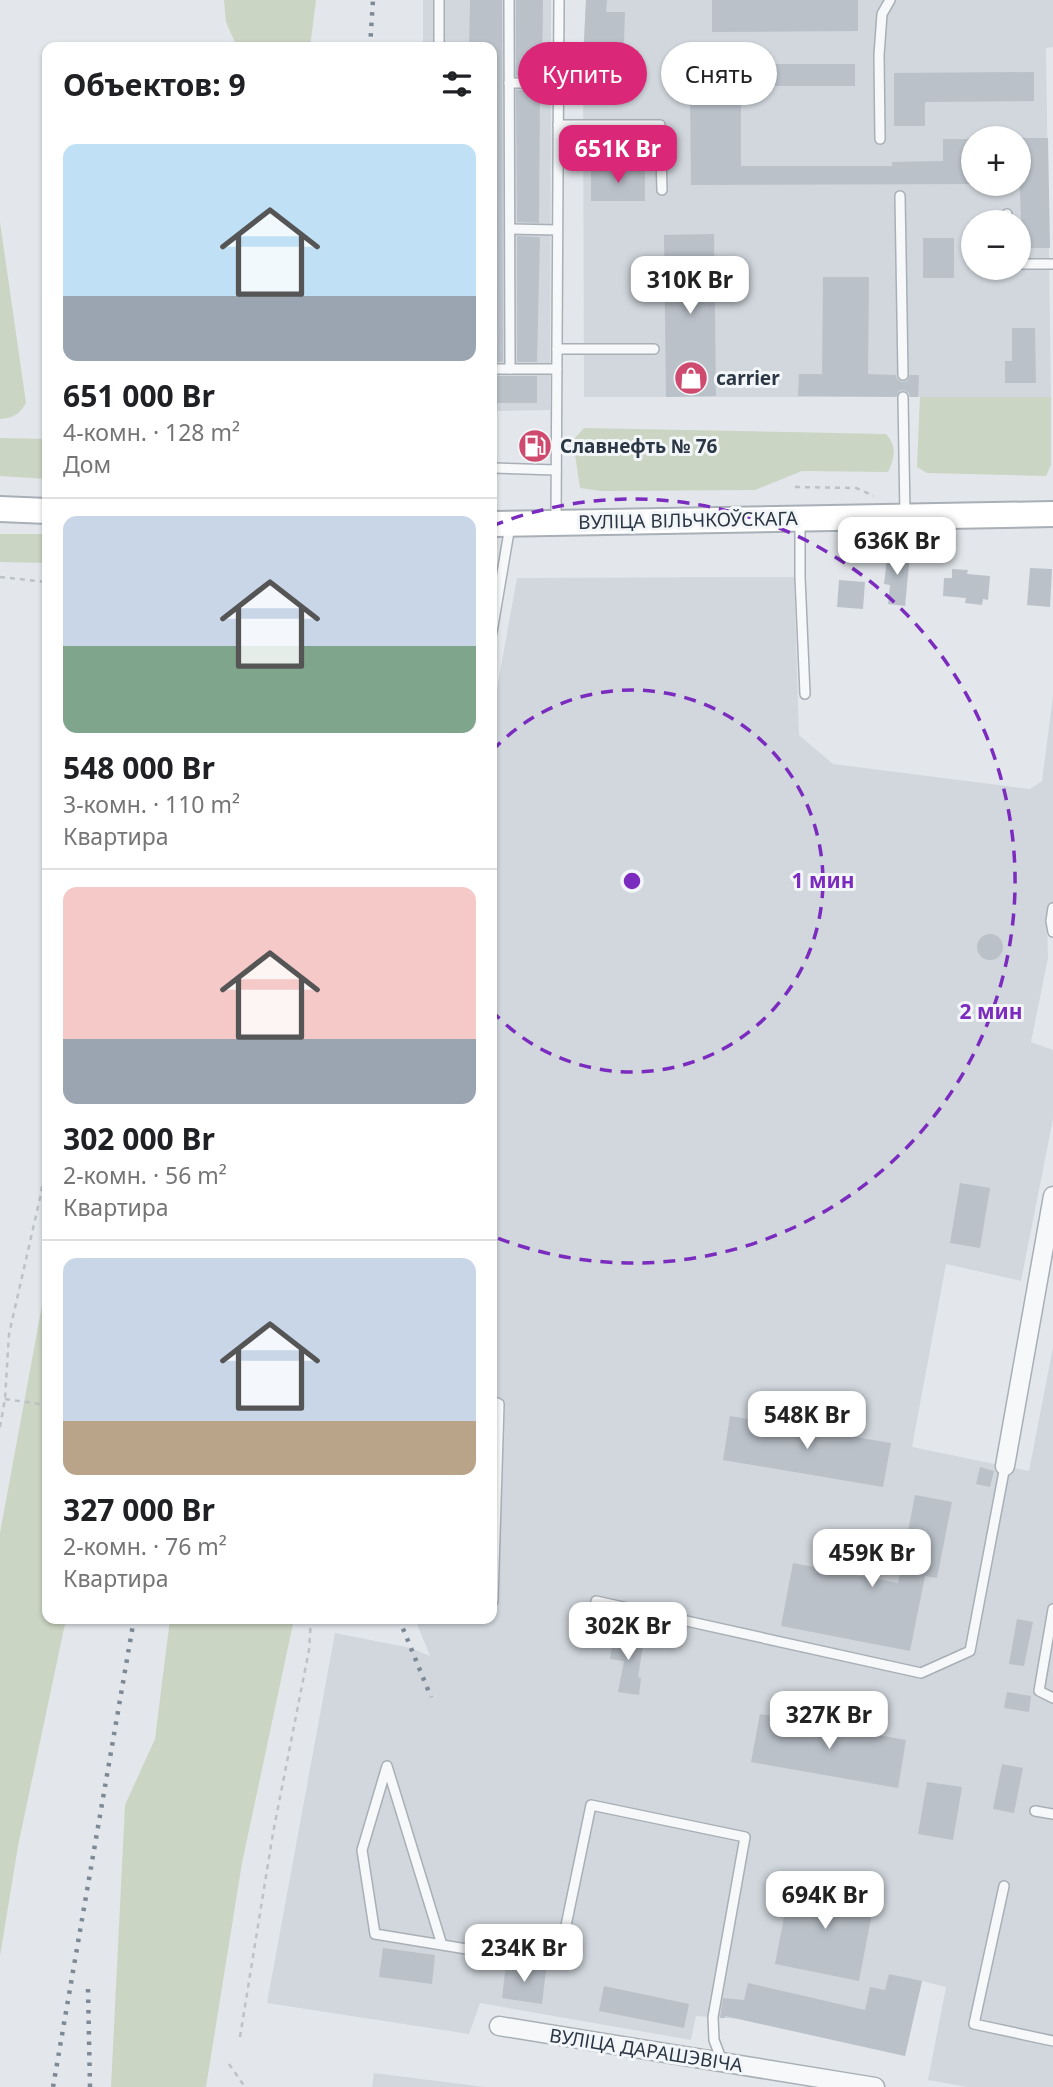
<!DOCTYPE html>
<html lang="ru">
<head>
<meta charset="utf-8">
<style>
	:root { --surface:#fff; --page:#f2f2f2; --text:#202124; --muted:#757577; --line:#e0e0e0; --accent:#db2777 }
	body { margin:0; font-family:"Noto Sans",sans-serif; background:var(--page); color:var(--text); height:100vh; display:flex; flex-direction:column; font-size:26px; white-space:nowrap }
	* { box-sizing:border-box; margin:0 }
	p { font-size:23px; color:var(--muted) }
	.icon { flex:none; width:38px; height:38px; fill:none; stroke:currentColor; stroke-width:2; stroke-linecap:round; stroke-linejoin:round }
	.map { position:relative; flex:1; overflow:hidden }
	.sheet { position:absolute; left:42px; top:42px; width:455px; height:1582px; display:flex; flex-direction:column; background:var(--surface); border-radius:14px; box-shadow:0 2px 5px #0004 }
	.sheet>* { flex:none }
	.banner { position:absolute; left:518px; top:42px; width:429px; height:63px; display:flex; gap:14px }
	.buttons { position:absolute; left:961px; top:126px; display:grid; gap:14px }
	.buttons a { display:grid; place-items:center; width:70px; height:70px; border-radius:50%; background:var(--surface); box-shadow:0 2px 5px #0004; font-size:35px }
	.price { position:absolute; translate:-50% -60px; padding:0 16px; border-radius:14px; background:#fff; color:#222; font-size:23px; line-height:46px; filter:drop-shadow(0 2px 4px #0008) }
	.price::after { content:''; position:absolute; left:50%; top:42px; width:21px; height:16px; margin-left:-10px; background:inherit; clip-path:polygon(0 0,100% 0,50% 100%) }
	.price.active { background:var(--accent); color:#fff }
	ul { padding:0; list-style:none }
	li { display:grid; align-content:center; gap:14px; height:371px; padding:0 21px }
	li+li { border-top:2px solid var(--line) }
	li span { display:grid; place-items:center; height:217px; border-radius:14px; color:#555 }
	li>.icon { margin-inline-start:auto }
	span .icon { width:126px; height:126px; fill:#fffc; stroke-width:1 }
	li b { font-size:30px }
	h2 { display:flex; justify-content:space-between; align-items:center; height:84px; padding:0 21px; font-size:30px }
	.tag { padding:0 24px; border-radius:32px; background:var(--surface); box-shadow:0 2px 5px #0004; font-size:24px; line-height:63px }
	.tag.active { background:var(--accent); color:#fff }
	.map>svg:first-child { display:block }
	.built { fill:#d1d7dd; fill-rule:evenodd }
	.green { fill:#cbd5c4 }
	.building { fill:#bac1c9 }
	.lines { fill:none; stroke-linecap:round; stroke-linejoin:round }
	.lane-casing { stroke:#a8afb6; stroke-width:12 }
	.street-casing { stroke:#a8afb6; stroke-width:21 }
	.secondary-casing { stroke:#a8afb6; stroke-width:28 }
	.path { stroke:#bdc2c6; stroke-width:2.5; stroke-dasharray:5 5; stroke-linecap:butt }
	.lane { stroke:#f6f8f9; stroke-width:9 }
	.street { stroke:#f6f8f9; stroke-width:18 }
	.secondary { stroke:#fff; stroke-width:24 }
	.rail { stroke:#7d8995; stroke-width:4.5; stroke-dasharray:3.5 7; stroke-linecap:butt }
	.ring { fill:none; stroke:#7b2cbf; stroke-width:3.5; stroke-dasharray:12 9 }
	.labels { text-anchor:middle; stroke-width:6; stroke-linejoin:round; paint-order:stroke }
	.poi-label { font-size:19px; font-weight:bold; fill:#2b3744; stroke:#f3f6f8; text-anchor:start }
	.street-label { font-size:19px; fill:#2b3744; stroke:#f3f6f8 }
	.centre { fill:#7b2cbf; stroke:#f3f6f8; stroke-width:3.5 }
	.ring-label { font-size:21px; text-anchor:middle; font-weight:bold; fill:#7b2cbf; stroke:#f3f6f8; stroke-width:6; stroke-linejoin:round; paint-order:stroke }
</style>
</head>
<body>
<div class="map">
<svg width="1053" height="2087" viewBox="0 0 1053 2087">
	<rect width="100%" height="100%" fill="#e3e7eb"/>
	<!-- built -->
	<g class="built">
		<polygon points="423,0 551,0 550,410 492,411 492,47 423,47"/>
		<path d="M586,0H1053V47L1046,48L1051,397H584L583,56ZM973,138H1018V184H973ZM973,222H1018V268H973Z"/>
		<polygon points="794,577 799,735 833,764 1030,789 1042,781 1053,696 1053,921 1047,921 1048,958 1031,1042 1053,1050 1053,1119 1021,1281 946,1264 912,1447 1029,1471 1053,1347 1053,2087 967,2087 928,2080 946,1987 922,1981 905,2056 740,2019 696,2016 691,2040 480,2003 469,2034 267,2003 335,1633 411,1648 430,1656 415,1619 492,1619 492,716 517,578"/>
		<polygon points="374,2073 485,2087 372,2087"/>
	</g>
	<!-- green -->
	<g class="green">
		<polygon points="224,0 316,0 310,47 237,47 226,22"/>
		<path d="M0,222L26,403C20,414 13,418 0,419Z"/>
		<polygon points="920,397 1051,397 1051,465 1046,476 927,473 917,467"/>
		<path d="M584,428L886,434C897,446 895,458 888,472L802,471L755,490L601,491L580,488L574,448L575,438Z"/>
		<polygon points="0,438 47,439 47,479 0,476"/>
		<polygon points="0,534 47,534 47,563 0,562"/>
		<polygon points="47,1278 47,1619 66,1619 18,1846 0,1956 0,1533"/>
		<polygon points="170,1619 294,1619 242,1863 206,2087 111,2087 125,1805 155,1739"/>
	</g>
	<!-- building -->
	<g class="building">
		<polygon points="470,0 502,0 503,362 492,362 492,47 469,47"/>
		<polygon points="516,0 543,0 542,76 516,76"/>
		<polygon points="586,0 607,0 606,12 625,12 624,43 584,42"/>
		<polygon points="712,0 858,0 858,31 712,32"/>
		<polygon points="724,61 724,64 855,64 855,86 741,86 741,166 892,166 892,162 943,161 943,139 973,139 973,184 691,185 690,93 693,93 693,62"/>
		<polygon points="1034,72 1034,101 925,102 925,126 894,126 894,73"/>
		<polygon points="516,90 540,90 539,223 517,222"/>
		<polygon points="1018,138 1048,138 1050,248 1022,248"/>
		<rect x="591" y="169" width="54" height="32"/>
		<polygon points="714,234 716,396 666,397 664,235"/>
		<polygon points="517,236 538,237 540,238 537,362 517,362"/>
		<rect x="923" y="238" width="31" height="40"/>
		<polygon points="823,277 869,277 868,374 896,375 897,379 902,382 907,381 910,375 919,375 918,397 910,397 909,393 904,390 899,391 896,397 798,396 799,374 822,374"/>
		<polygon points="1012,328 1035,328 1036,383 1005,383 1005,361 1012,361"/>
		<rect x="492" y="376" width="45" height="27"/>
		<polygon points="888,551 910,554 905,606 888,604 890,585 884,584"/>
		<polygon points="1030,568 1052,569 1050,607 1027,605"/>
		<polygon points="952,569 968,570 967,574 990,576 988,600 983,599 982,605 965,603 966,598 943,596 944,578 952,578"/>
		<polygon points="839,580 865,582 863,609 837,607"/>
		<circle cx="990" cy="947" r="13"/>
		<polygon points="960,1183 990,1188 980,1248 950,1243"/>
		<polygon points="730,1416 891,1443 883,1487 723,1460"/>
		<polygon points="980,1467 994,1471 990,1487 976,1484"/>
		<polygon points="915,1495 952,1502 937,1578 925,1576 910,1651 781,1626 793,1563 898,1583"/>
		<polygon points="1017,1619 1033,1622 1024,1666 1009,1664"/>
		<polygon points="614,1635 644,1639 638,1677 641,1678 639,1695 618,1692 624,1661 610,1659"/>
		<polygon points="1007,1692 1031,1696 1029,1712 1004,1708"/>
		<polygon points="760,1714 906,1740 898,1788 751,1762"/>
		<polygon points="1002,1764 1023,1768 1014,1813 993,1809"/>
		<polygon points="927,1782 962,1787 953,1840 918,1834"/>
		<polygon points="791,1881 875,1897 859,1981 775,1964"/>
		<polygon points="383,1948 435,1955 432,1984 379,1977"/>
		<polygon points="506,1964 546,1970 542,2004 502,1998"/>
		<polygon points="889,1974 922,1981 905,2056 725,2016 725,2018 720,2018 723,1998 744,2000 748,1983 865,2010 870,1987 885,1990"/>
		<polygon points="604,1986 689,2004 684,2028 599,2011"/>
	</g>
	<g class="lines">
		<!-- lane casing -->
		<g class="lane-casing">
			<g id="lane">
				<polyline points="439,0 439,47"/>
				<polyline points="509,0 510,369"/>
				<polyline points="509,83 558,83"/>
				<polyline points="558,125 660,125 662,190"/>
				<polyline points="880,139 879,55 882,14 890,0"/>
				<polyline points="900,196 903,375"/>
				<polyline points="1007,214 1007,222"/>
				<polyline points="510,229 557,230"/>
				<polyline points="1018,264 1053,264"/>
				<polyline points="557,349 654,349"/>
				<polyline points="492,369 557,369"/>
				<polyline points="903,397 905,514"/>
				<polyline points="492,468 556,470"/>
				<polyline points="800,519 800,577 805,694"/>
				<polyline points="556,520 559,0"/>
				<polyline points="492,632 510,526"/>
				<polyline points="1053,908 1051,921 1053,932"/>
				<polyline points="492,1401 499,1404 493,1601"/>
				<polyline points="596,1601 921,1673 970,1651 1005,1466"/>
				<polyline points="1053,1609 1039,1691 1053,1698"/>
				<polyline points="1035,1811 1053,1814"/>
				<polyline points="1004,1886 974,2024 1053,2041"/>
				<polyline points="442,1945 387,1766 362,1850 375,1934 558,1964 591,1805 745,1837 713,2017 714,2040 722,2061"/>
			</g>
		</g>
		<!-- street casing -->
		<g class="street-casing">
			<g id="street">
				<polyline points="1005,1466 1053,1196"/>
				<polyline points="499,2026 875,2087"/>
			</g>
		</g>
		<!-- secondary casing -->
		<g class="secondary-casing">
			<g id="secondary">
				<polyline points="0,509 47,511"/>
				<polyline points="492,524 1053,514"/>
			</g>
		</g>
		<!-- path -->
		<g class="path">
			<polyline points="795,487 856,488 874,496"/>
			<polyline points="0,577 47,582"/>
			<polyline points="5,1399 47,1405"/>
			<polyline points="0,1427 5,1399 9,1334 40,1198 47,1159"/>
			<polyline points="240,2037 273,1833 309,1650 311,1619"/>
			<polyline points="229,2064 245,2087"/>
		</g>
		<!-- lane -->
		<use href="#lane" class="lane"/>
		<!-- street -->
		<use href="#street" class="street"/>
		<!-- secondary -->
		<use href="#secondary" class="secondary"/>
		<!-- rail -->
		<g class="rail">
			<polyline points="370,47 373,0"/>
			<polyline points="399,1619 431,1697"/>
			<polyline points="88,1989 90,2087"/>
			<polyline points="53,2087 134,1619"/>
		</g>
	</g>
	<!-- distance rings -->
	<g class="ring">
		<path d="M492 751A191 191 0 1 1 492 1011"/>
		<path d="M492 526A382 382 0 1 1 492 1236"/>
	</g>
	<!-- icons -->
	<defs>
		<g id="shop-disc" transform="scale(1.75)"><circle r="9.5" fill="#ce4b6f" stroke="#f3f6f8"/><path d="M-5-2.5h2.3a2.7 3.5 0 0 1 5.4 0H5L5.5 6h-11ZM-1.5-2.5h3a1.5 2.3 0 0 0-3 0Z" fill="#fff"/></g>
		<g id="fuel-disc" transform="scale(1.75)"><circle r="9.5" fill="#ce4b6f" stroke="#f3f6f8"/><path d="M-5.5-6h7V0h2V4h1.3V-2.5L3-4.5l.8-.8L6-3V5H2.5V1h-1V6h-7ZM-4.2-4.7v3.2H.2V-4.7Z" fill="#fff"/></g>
	</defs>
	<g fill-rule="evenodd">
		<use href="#shop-disc" x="691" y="378"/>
		<use href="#fuel-disc" x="535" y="446"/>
	</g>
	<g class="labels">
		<!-- poi labels -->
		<g class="poi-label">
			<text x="716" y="385">carrier</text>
			<text x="560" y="453">Славнефть № 76</text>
		</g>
		<!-- street labels -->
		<g class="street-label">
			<text transform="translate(688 520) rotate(-1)" y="7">ВУЛІЦА ВІЛЬЧКОЎСКАГА</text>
			<text transform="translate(646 2050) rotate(9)" y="7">ВУЛІЦА ДАРАШЭВІЧА</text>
		</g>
	</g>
	<circle cx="632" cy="881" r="10" class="centre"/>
	<g class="ring-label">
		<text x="823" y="888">1 мин</text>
		<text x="991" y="1019">2 мин</text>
	</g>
</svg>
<div class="buttons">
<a>+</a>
<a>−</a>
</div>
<b class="price active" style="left:618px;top:185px">651K Br</b>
<b class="price" style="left:690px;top:316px">310K Br</b>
<b class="price" style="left:897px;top:577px">636K Br</b>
<b class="price" style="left:807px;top:1451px">548K Br</b>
<b class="price" style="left:872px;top:1589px">459K Br</b>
<b class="price" style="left:628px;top:1662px">302K Br</b>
<b class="price" style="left:829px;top:1751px">327K Br</b>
<b class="price" style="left:825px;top:1931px">694K Br</b>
<b class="price" style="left:524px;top:1984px">234K Br</b>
<div class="banner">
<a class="tag active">Купить</a>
<a class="tag">Снять</a>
</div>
<section class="sheet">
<h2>Объектов: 9<svg class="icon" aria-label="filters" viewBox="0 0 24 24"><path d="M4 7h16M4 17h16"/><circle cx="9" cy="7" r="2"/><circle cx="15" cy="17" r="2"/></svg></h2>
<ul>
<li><span style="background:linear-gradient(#bfe0f5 70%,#9aa5b1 0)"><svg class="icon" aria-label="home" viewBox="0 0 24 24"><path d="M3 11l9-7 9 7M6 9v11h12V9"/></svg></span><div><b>651 000 Br</b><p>4-комн. · 128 m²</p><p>Дом</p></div></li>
<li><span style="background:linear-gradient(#c9d6e8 60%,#7fa58c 0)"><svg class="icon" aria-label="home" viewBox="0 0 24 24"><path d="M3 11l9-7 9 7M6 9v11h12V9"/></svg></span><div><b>548 000 Br</b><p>3-комн. · 110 m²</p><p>Квартира</p></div></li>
<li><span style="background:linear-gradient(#f6c9c9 70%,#9aa5b1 0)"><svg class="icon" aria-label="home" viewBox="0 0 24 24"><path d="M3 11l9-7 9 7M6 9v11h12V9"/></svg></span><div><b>302 000 Br</b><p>2-комн. · 56 m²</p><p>Квартира</p></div></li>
<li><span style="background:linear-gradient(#c9d6e8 75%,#b9a48a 0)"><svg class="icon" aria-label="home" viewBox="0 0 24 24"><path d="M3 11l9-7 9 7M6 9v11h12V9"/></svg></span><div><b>327 000 Br</b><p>2-комн. · 76 m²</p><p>Квартира</p></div></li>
</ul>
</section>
</div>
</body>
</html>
